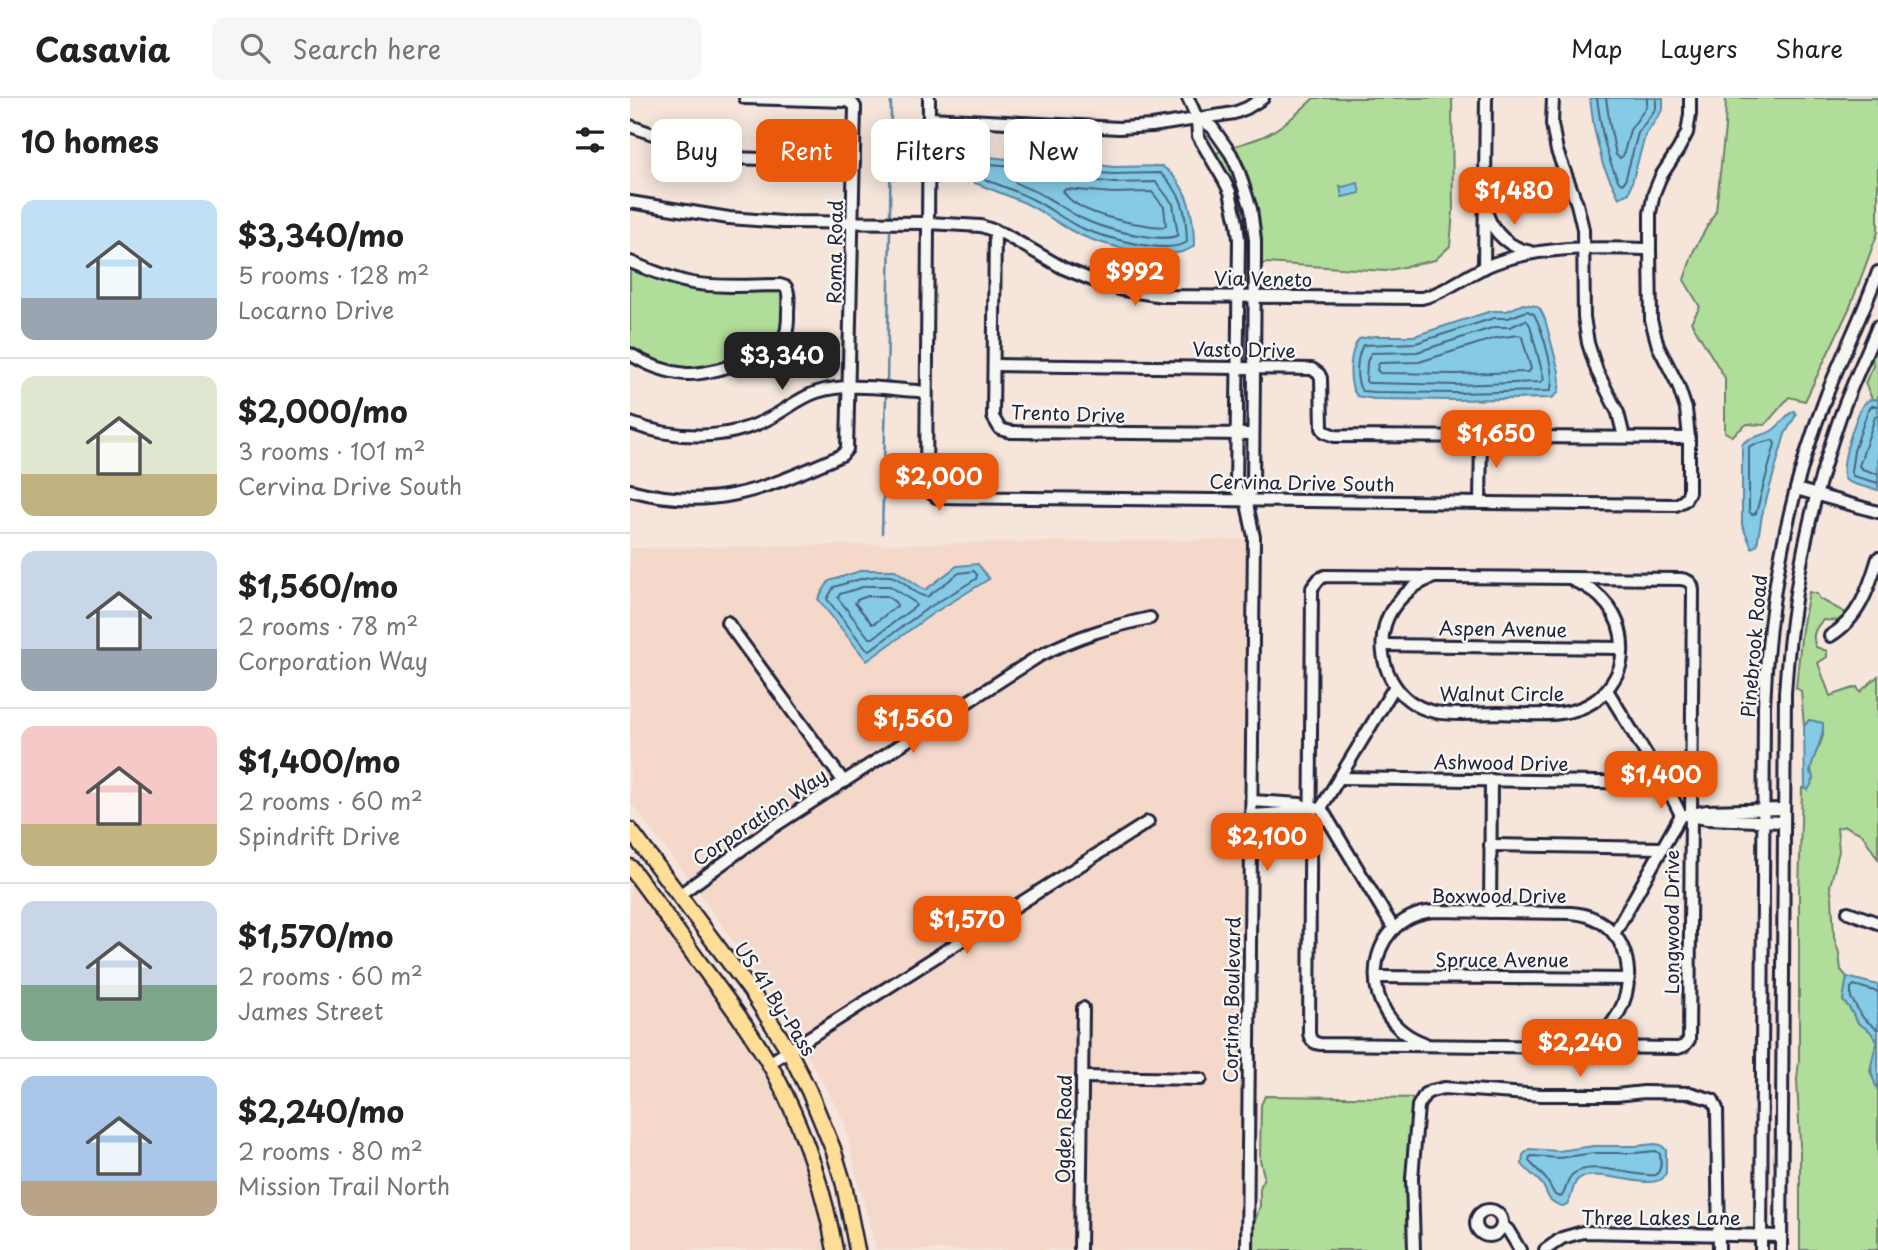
<!DOCTYPE html>
<html lang="en">
<head>
<meta charset="utf-8">
<style>
	:root { --surface:#fff; --page:#f6f6f6; --text:#222; --muted:#767676; --line:#e0e0e0; --accent:#ea580c }
	body { margin:0; font-family:"Playpen Sans",sans-serif; background:var(--page); color:var(--text); height:100vh; display:flex; flex-direction:column; font-size:26px; white-space:nowrap }
	* { box-sizing:border-box; margin:0 }
	p { font-size:23px; color:var(--muted) }
	.icon { flex:none; width:38px; height:38px; fill:none; stroke:currentColor; stroke-width:2; stroke-linecap:round; stroke-linejoin:round }
	.map { position:relative; flex:1; overflow:hidden }
	.panel { display:flex; flex-direction:column; background:var(--surface); width:630px }
	.panel>* { flex:none }
	.top-card { position:absolute; left:21px; top:21px; width:665px; height:63px; display:flex; gap:14px }
	.price { position:absolute; translate:-50% -60px; padding:0 16px; border-radius:14px; background:var(--accent); color:#fff; font-size:23px; line-height:46px; filter:drop-shadow(0 2px 4px #0008) }
	.price::after { content:''; position:absolute; left:50%; top:42px; width:21px; height:16px; margin-left:-10px; background:inherit; clip-path:polygon(0 0,100% 0,50% 100%) }
	.price.active { background:#222; color:#fff }
	ul { padding:0; list-style:none }
	li { display:flex; align-items:center; gap:21px; height:175px; padding:0 21px }
	li+li { border-top:2px solid var(--line) }
	li span { display:grid; place-items:center; flex:none; width:196px; height:140px; border-radius:14px; color:#555 }
	li>.icon { margin-inline-start:auto }
	span .icon { width:84px; height:84px; fill:#fffc; stroke-width:1 }
	li b { font-size:30px }
	h2 { display:flex; justify-content:space-between; align-items:center; height:84px; padding:0 21px; font-size:30px }
	.tag { padding:0 24px; border-radius:14px; background:var(--surface); box-shadow:0 4px 18px #0003; font-size:24px; line-height:63px }
	.tag.active { background:var(--accent); color:#fff }
	header { display:flex; align-items:center; gap:42px; box-sizing:border-box; height:98px; padding:0 35px; background:var(--surface); border-bottom:2px solid var(--line) }
	header strong { font-size:33px }
	nav { display:flex; gap:38px; margin-inline-start:auto; font-size:24px }
	.search { width:490px; height:63px; background:var(--page); display:flex; align-items:center; gap:18px; box-sizing:border-box; padding:0 24px; border-radius:14px; color:var(--muted); font-size:26px }
	main { display:flex; flex:1; min-height:0 }
	.map>svg:first-child { display:block }
	.built { fill:#f4d9cb; fill-rule:evenodd }
	.green { fill:#b1dd9a; stroke:#6a806a; stroke-width:2 }
	.water { fill:#85cbe6; stroke:#5d87a2; stroke-width:2 }
	.lines { fill:none; stroke-linecap:round; stroke-linejoin:round }
	.shore { stroke:#4a667f; stroke-width:2 }
	.stream { stroke:#5d87a2; stroke-width:2.5 }
	.minor-casing { stroke:#22223b; stroke-width:16 }
	.major-casing { stroke:#22223b; stroke-width:19 }
	.minor { stroke:#f6f6f2; stroke-width:10 }
	.major { stroke:#fedd96; stroke-width:14 }
	.labels { text-anchor:middle; stroke-width:5; stroke-linejoin:round; paint-order:stroke }
	.street-label { font-size:19px; fill:#22223b; stroke:#f6f6f2 }
</style>
</head>
<body>
<header>
<strong>Casavia</strong>
<div class="search"><svg class="icon" aria-label="search" viewBox="0 0 24 24"><circle cx="10" cy="10" r="6"/><path d="M15 15l6 6"/></svg>Search here</div>
<nav><a>Map</a><a>Layers</a><a>Share</a></nav>
</header>
<main>
<section class="panel">
<h2>10 homes<svg class="icon" aria-label="filters" viewBox="0 0 24 24"><path d="M4 7h16M4 17h16"/><circle cx="9" cy="7" r="2"/><circle cx="15" cy="17" r="2"/></svg></h2>
<ul>
<li><span style="background:linear-gradient(#bfe0f5 70%,#9aa5b1 0)"><svg class="icon" aria-label="home" viewBox="0 0 24 24"><path d="M3 11l9-7 9 7M6 9v11h12V9"/></svg></span><div><b>$3,340/mo</b><p>5 rooms · 128 m²</p><p>Locarno Drive</p></div></li>
<li><span style="background:linear-gradient(#dfe7d0 70%,#c2b280 0)"><svg class="icon" aria-label="home" viewBox="0 0 24 24"><path d="M3 11l9-7 9 7M6 9v11h12V9"/></svg></span><div><b>$2,000/mo</b><p>3 rooms · 101 m²</p><p>Cervina Drive South</p></div></li>
<li><span style="background:linear-gradient(#c9d6e8 70%,#9aa5b1 0)"><svg class="icon" aria-label="home" viewBox="0 0 24 24"><path d="M3 11l9-7 9 7M6 9v11h12V9"/></svg></span><div><b>$1,560/mo</b><p>2 rooms · 78 m²</p><p>Corporation Way</p></div></li>
<li><span style="background:linear-gradient(#f6c9c9 70%,#c2b280 0)"><svg class="icon" aria-label="home" viewBox="0 0 24 24"><path d="M3 11l9-7 9 7M6 9v11h12V9"/></svg></span><div><b>$1,400/mo</b><p>2 rooms · 60 m²</p><p>Spindrift Drive</p></div></li>
<li><span style="background:linear-gradient(#c9d6e8 60%,#7fa58c 0)"><svg class="icon" aria-label="home" viewBox="0 0 24 24"><path d="M3 11l9-7 9 7M6 9v11h12V9"/></svg></span><div><b>$1,570/mo</b><p>2 rooms · 60 m²</p><p>James Street</p></div></li>
<li><span style="background:linear-gradient(#a9c7e8 75%,#b9a48a 0)"><svg class="icon" aria-label="home" viewBox="0 0 24 24"><path d="M3 11l9-7 9 7M6 9v11h12V9"/></svg></span><div><b>$2,240/mo</b><p>2 rooms · 80 m²</p><p>Mission Trail North</p></div></li>
</ul>
</section>
<div class="map">
<svg width="1248" height="1152" viewBox="0 0 1248 1152">
	<rect width="100%" height="100%" fill="#f5e5db"/>
	<filter id="ink" filterUnits="userSpaceOnUse"><feTurbulence type="fractalNoise" baseFrequency=".0143" numOctaves="2"/><feDisplacementMap in="SourceGraphic" scale="14" xChannelSelector="R" yChannelSelector="G"/><feConvolveMatrix kernelMatrix="1 2 1 2 8 2 1 2 1" color-interpolation-filters="sRGB"/></filter>
	<g filter="url(#ink)">
		<!-- built -->
		<g class="built">
			<path d="M631,441L619,708L613,993L607,1152H246L224,1067L215,1025L158,922L68,793L0,704V450ZM348,466L302,516L237,563L284,485L295,492L327,468Z"/>
			<polygon points="0,782 69,876 132,972 177,1062 197,1152 0,1152"/>
		</g>
		<!-- green -->
		<g class="green">
			<path d="M684,0H822L823,114L820,148L805,162L755,173L636,165L608,173L613,146L581,58C599,47 617,46 634,38C653,29 669,14 684,0Z"/>
			<polygon points="1096,0 1248,0 1248,134 1220,209 1175,303 1159,299 1135,327 1117,326 1102,338 1095,334 1095,280 1061,224 1070,209 1054,182 1064,152 1086,113 1095,29"/>
			<polygon points="0,167 40,182 151,191 154,195 153,230 147,243 129,253 107,261 87,268 62,272 27,266 0,251"/>
			<polygon points="1248,243 1248,302 1242,301 1235,285 1243,268 1242,257"/>
			<path d="M1179,494L1187,496L1190,501L1216,515L1211,523L1193,522C1185,530 1181,538 1186,549L1197,553V559L1188,565L1200,598L1227,589L1230,594L1248,578V761L1232,736L1215,728L1207,730L1209,753L1200,788L1202,799L1204,839L1209,855L1211,872L1217,879L1213,903L1219,909L1228,925L1240,933L1247,943L1240,973L1248,992V1152H1170V1046L1167,981L1169,963V793L1172,690L1178,691L1184,681C1175,665 1190,653 1193,637C1193,636 1193,627 1193,625L1179,622L1174,628L1171,593L1166,590L1172,531Z"/>
			<polygon points="635,998 793,1000 781,1152 624,1152 624,1126 630,1108 630,1091 634,1078 630,1062 631,1007"/>
		</g>
		<!-- water -->
		<g class="water">
			<polygon points="960,0 1033,0 1033,11 1015,38 999,95 989,100 973,67 964,30"/>
			<path d="M350,58L377,61L444,64L484,69L532,68C559,87 564,118 564,148C542,167 470,147 446,135C429,127 415,115 399,107C382,99 363,92 345,85L339,77L335,62Z"/>
			<polygon points="728,85 730,95 712,99 710,88 713,89"/>
			<path d="M893,206L906,208L910,211L915,221L929,274L930,285L928,295L922,300L826,302L744,301L727,298C717,286 719,254 729,241L745,238H784L861,213H877Z"/>
			<path d="M1242,301L1248,302V392C1241,390 1221,387 1216,382C1207,373 1226,317 1233,307C1236,303 1238,303 1242,301Z"/>
			<path d="M1164,313L1166,317L1155,336L1132,417L1127,447L1122,450L1112,427V346C1121,337 1133,339 1143,332C1152,326 1155,317 1164,313Z"/>
			<polygon points="348,466 359,481 302,516 237,563 188,501 199,483 233,472 265,472 295,492 327,468"/>
			<path d="M1179,622L1193,625C1194,642 1183,657 1180,674L1184,681L1178,692L1175,690L1174,628Z"/>
			<path d="M1217,879L1248,887V992C1237,971 1242,964 1247,943L1240,933L1228,925L1219,909L1213,903Z"/>
			<path d="M1025,1046L1031,1047L1036,1052V1075L1032,1081C1015,1091 975,1072 952,1079C939,1083 945,1107 932,1108C930,1108 923,1104 922,1103C916,1099 916,1090 911,1085C905,1078 897,1073 892,1066L893,1057L899,1051L929,1053L963,1048H1005Z"/>
		</g>
		<g class="lines">
			<!-- shore -->
			<g class="shore">
				<path d="M967,0C971,30 975,57 989,84L992,86L995,83L1008,35L1026,10V0"/>
				<polyline points="976,0 980,28 986,57 990,60 993,58 1000,32 1017,8 1017,0"/>
				<path d="M348,65L483,76L530,75C554,96 556,114 557,144C537,158 468,138 447,128C432,120 419,110 404,102C387,93 368,87 349,79L344,69Z"/>
				<path d="M386,77L444,80L484,85L526,84L543,106L548,137C540,141 530,140 521,139C498,136 474,131 453,121C438,114 425,103 410,96C402,91 387,88 382,81Z"/>
				<path d="M436,91L483,95L522,94L534,109L536,127L533,129C507,127 446,117 433,93Z"/>
				<path d="M897,213L904,216C912,231 927,278 920,293L825,295L744,294L732,293C724,281 727,258 733,247L786,245L864,220H878Z"/>
				<polygon points="896,222 900,227 914,281 911,284 825,287 744,285 738,285 736,283 737,264 741,255 787,254 865,229 880,229"/>
				<polygon points="889,237 892,239 901,271 898,274 825,276 750,275 747,272 748,267 750,265 789,264 866,240"/>
				<polyline points="1248,308 1242,308 1238,312 1224,353 1221,374 1223,378 1248,385"/>
				<polyline points="1248,317 1245,319 1229,368 1232,371 1248,376"/>
				<polygon points="1143,342 1145,346 1126,415 1122,417 1119,413 1119,349 1122,347"/>
				<path d="M344,473L347,477L346,481L298,510L240,552L236,551L197,501L204,489C219,484 249,474 264,479C276,483 283,497 297,499L329,475Z"/>
				<polygon points="236,488 260,488 284,504 286,508 243,540 239,540 208,500 210,496"/>
				<polygon points="238,498 257,498 266,505 267,508 245,525 242,526 225,505 227,502"/>
				<polyline points="1248,894 1224,887 1221,890 1221,900 1234,921 1248,932"/>
				<path d="M1026,1053L1030,1056C1031,1063 1032,1072 1026,1077C1005,1080 962,1061 943,1076C935,1082 937,1093 931,1099L925,1097L916,1081L899,1063L900,1059L902,1058L929,1060L964,1055H1005Z"/>
			</g>
			<!-- stream -->
			<g class="stream">
				<polyline points="260,119 261,0"/>
				<polyline points="257,284 260,134"/>
				<polyline points="252,435 256,299"/>
			</g>
			<!-- minor casing -->
			<g class="minor-casing">
				<g id="minor">
					<polyline points="299,0 296,387 298,392 306,399 1046,407 1055,402 1059,394 1059,340 1056,311 1048,287 1028,248 1021,222 1020,151 1020,115 1024,95 1031,78 1048,52 1057,35 1060,16 1060,0"/>
					<polyline points="558,0 567,20 568,38 594,82 600,94 607,125 609,141 606,392 616,401 624,439 617,1152"/>
					<polyline points="923,0 922,26 927,53 947,106 953,131 954,219 958,245 967,273 988,315 994,339"/>
					<polyline points="299,20 489,30 522,28 604,15 617,10 633,0"/>
					<polyline points="567,20 582,29 601,56 608,71 621,111 625,142 625,158 623,390 616,401"/>
					<polyline points="0,28 71,53 101,60 224,64"/>
					<path d="M0,104L99,120L152,124L298,125L351,128L374,136L433,170L467,184L493,192L533,198L792,200C818,194 839,174 865,165C915,147 967,150 1020,151"/>
					<path d="M857,116C864,136 880,150 901,154"/>
					<polyline points="365,132 363,319 370,331 381,334 622,336"/>
					<path d="M0,164C20,172 41,181 62,185C91,190 122,187 150,187L156,189C160,196 158,206 158,215C158,224 158,234 153,242C141,259 77,277 56,276C35,274 17,267 0,256"/>
					<polyline points="854,170 856,0"/>
					<polyline points="364,267 682,271 689,276 691,280 692,330 695,334 705,338 1059,340"/>
					<path d="M0,325C45,342 97,343 140,320C156,312 169,300 187,294C218,284 255,291 288,293L296,295"/>
					<polyline points="1166,391 1248,414"/>
					<path d="M0,392C85,415 136,390 212,357L217,351L225,9L223,6L216,3L115,0"/>
					<polyline points="850,405 851,338"/>
					<path d="M695,478L1051,481C1058,482 1063,485 1063,493L1059,942L1054,948L1048,950L690,946C683,945 680,942 679,935L682,490L689,481Z"/>
					<path d="M802,480C781,487 761,506 755,527C745,564 765,606 805,614C825,618 848,615 868,615C908,616 956,624 981,586C990,573 993,563 992,547C991,517 971,493 944,483"/>
					<polyline points="97,524 214,684"/>
					<path d="M1200,538C1229,521 1239,490 1248,460"/>
					<polyline points="753,547 992,550"/>
					<polyline points="977,592 1040,695 1051,717 984,836"/>
					<polyline points="709,680 1033,685"/>
					<polyline points="622,703 670,706 676,710 685,710"/>
					<polyline points="691,710 765,588"/>
					<polyline points="691,710 764,831"/>
					<polyline points="1063,716 1077,713 1153,711"/>
					<polyline points="622,717 670,714 676,710"/>
					<polyline points="1055,717 1077,721 1153,724"/>
					<polyline points="860,747 1032,750"/>
					<path d="M49,797L140,731L409,558C448,538 479,529 520,520"/>
					<polyline points="860,814 861,682"/>
					<polyline points="1218,814 1248,825"/>
					<polyline points="746,879 999,881"/>
					<path d="M794,945C726,921 730,820 804,813L941,815C1014,820 1016,921 953,947"/>
					<polyline points="139,965 518,724"/>
					<polyline points="452,979 571,981"/>
					<circle cx="859" cy="1125" r="13"/>
					<polyline points="872,1128 878,1132 890,1152"/>
					<polyline points="450,1152 453,910"/>
					<polyline points="784,1152 782,1080 788,1008 795,996 801,993 814,990 911,997 986,997 1014,994 1060,995 1083,1002 1087,1011 1089,1152"/>
					<polyline points="915,1152 932,1140 953,1134 1151,1138"/>
					<path d="M1131,1152L1134,608C1138,501 1158,396 1197,296C1213,255 1233,216 1248,174"/>
					<path d="M1151,1152L1155,595C1161,502 1178,411 1209,322C1220,290 1235,260 1248,228"/>
				</g>
			</g>
			<!-- major casing -->
			<g class="major-casing">
				<g id="major">
					<polyline points="0,732 123,896 159,953 179,993 203,1051 214,1087 227,1152"/>
					<path d="M0,769C24,800 46,832 69,864C100,906 132,947 154,994C178,1044 195,1098 205,1152"/>
				</g>
			</g>
			<!-- minor -->
			<use href="#minor" class="minor"/>
			<!-- major -->
			<use href="#major" class="major"/>
		</g>
	</g>
	<g class="labels">
		<!-- street labels -->
		<g class="street-label">
			<text transform="translate(205 154) rotate(-89)" y="7">Roma Road</text>
			<text transform="translate(633 181) rotate(1)" y="7">Via Veneto</text>
			<text transform="translate(614 252) rotate(1)" y="7">Vasto Drive</text>
			<text transform="translate(438 316) rotate(2)" y="7">Trento Drive</text>
			<text transform="translate(672 385) rotate(1)" y="7">Cervina Drive South</text>
			<text transform="translate(873 531) rotate(1)" y="7">Aspen Avenue</text>
			<text transform="translate(1124 548) rotate(-85)" y="7">Pinebrook Road</text>
			<text x="872" y="603">Walnut Circle</text>
			<text transform="translate(871 665) rotate(1)" y="7">Ashwood Drive</text>
			<text transform="translate(130 719) rotate(-34)" y="7">Corporation Way</text>
			<text x="869" y="805">Boxwood Drive</text>
			<text transform="translate(1042 824) rotate(-90)" y="7">Longwood Drive</text>
			<text x="872" y="869">Spruce Avenue</text>
			<text transform="translate(145 901) rotate(57)" y="7">US 41 By-Pass</text>
			<text transform="translate(602 902) rotate(-89)" y="7">Cortina Boulevard</text>
			<text transform="translate(434 1031) rotate(-89)" y="7">Ogden Road</text>
			<text x="1031" y="1127">Three Lakes Lane</text>
		</g>
	</g>
</svg>
<b class="price" style="left:884px;top:129px">$1,480</b>
<b class="price" style="left:505px;top:210px">$992</b>
<b class="price active" style="left:152px;top:294px">$3,340</b>
<b class="price" style="left:866px;top:372px">$1,650</b>
<b class="price" style="left:309px;top:415px">$2,000</b>
<b class="price" style="left:283px;top:657px">$1,560</b>
<b class="price" style="left:1031px;top:713px">$1,400</b>
<b class="price" style="left:637px;top:775px">$2,100</b>
<b class="price" style="left:337px;top:858px">$1,570</b>
<b class="price" style="left:950px;top:981px">$2,240</b>
<div class="top-card">
<a class="tag">Buy</a>
<a class="tag active">Rent</a>
<a class="tag">Filters</a>
<a class="tag">New</a>
</div>
</div>
</main>
</body>
</html>
